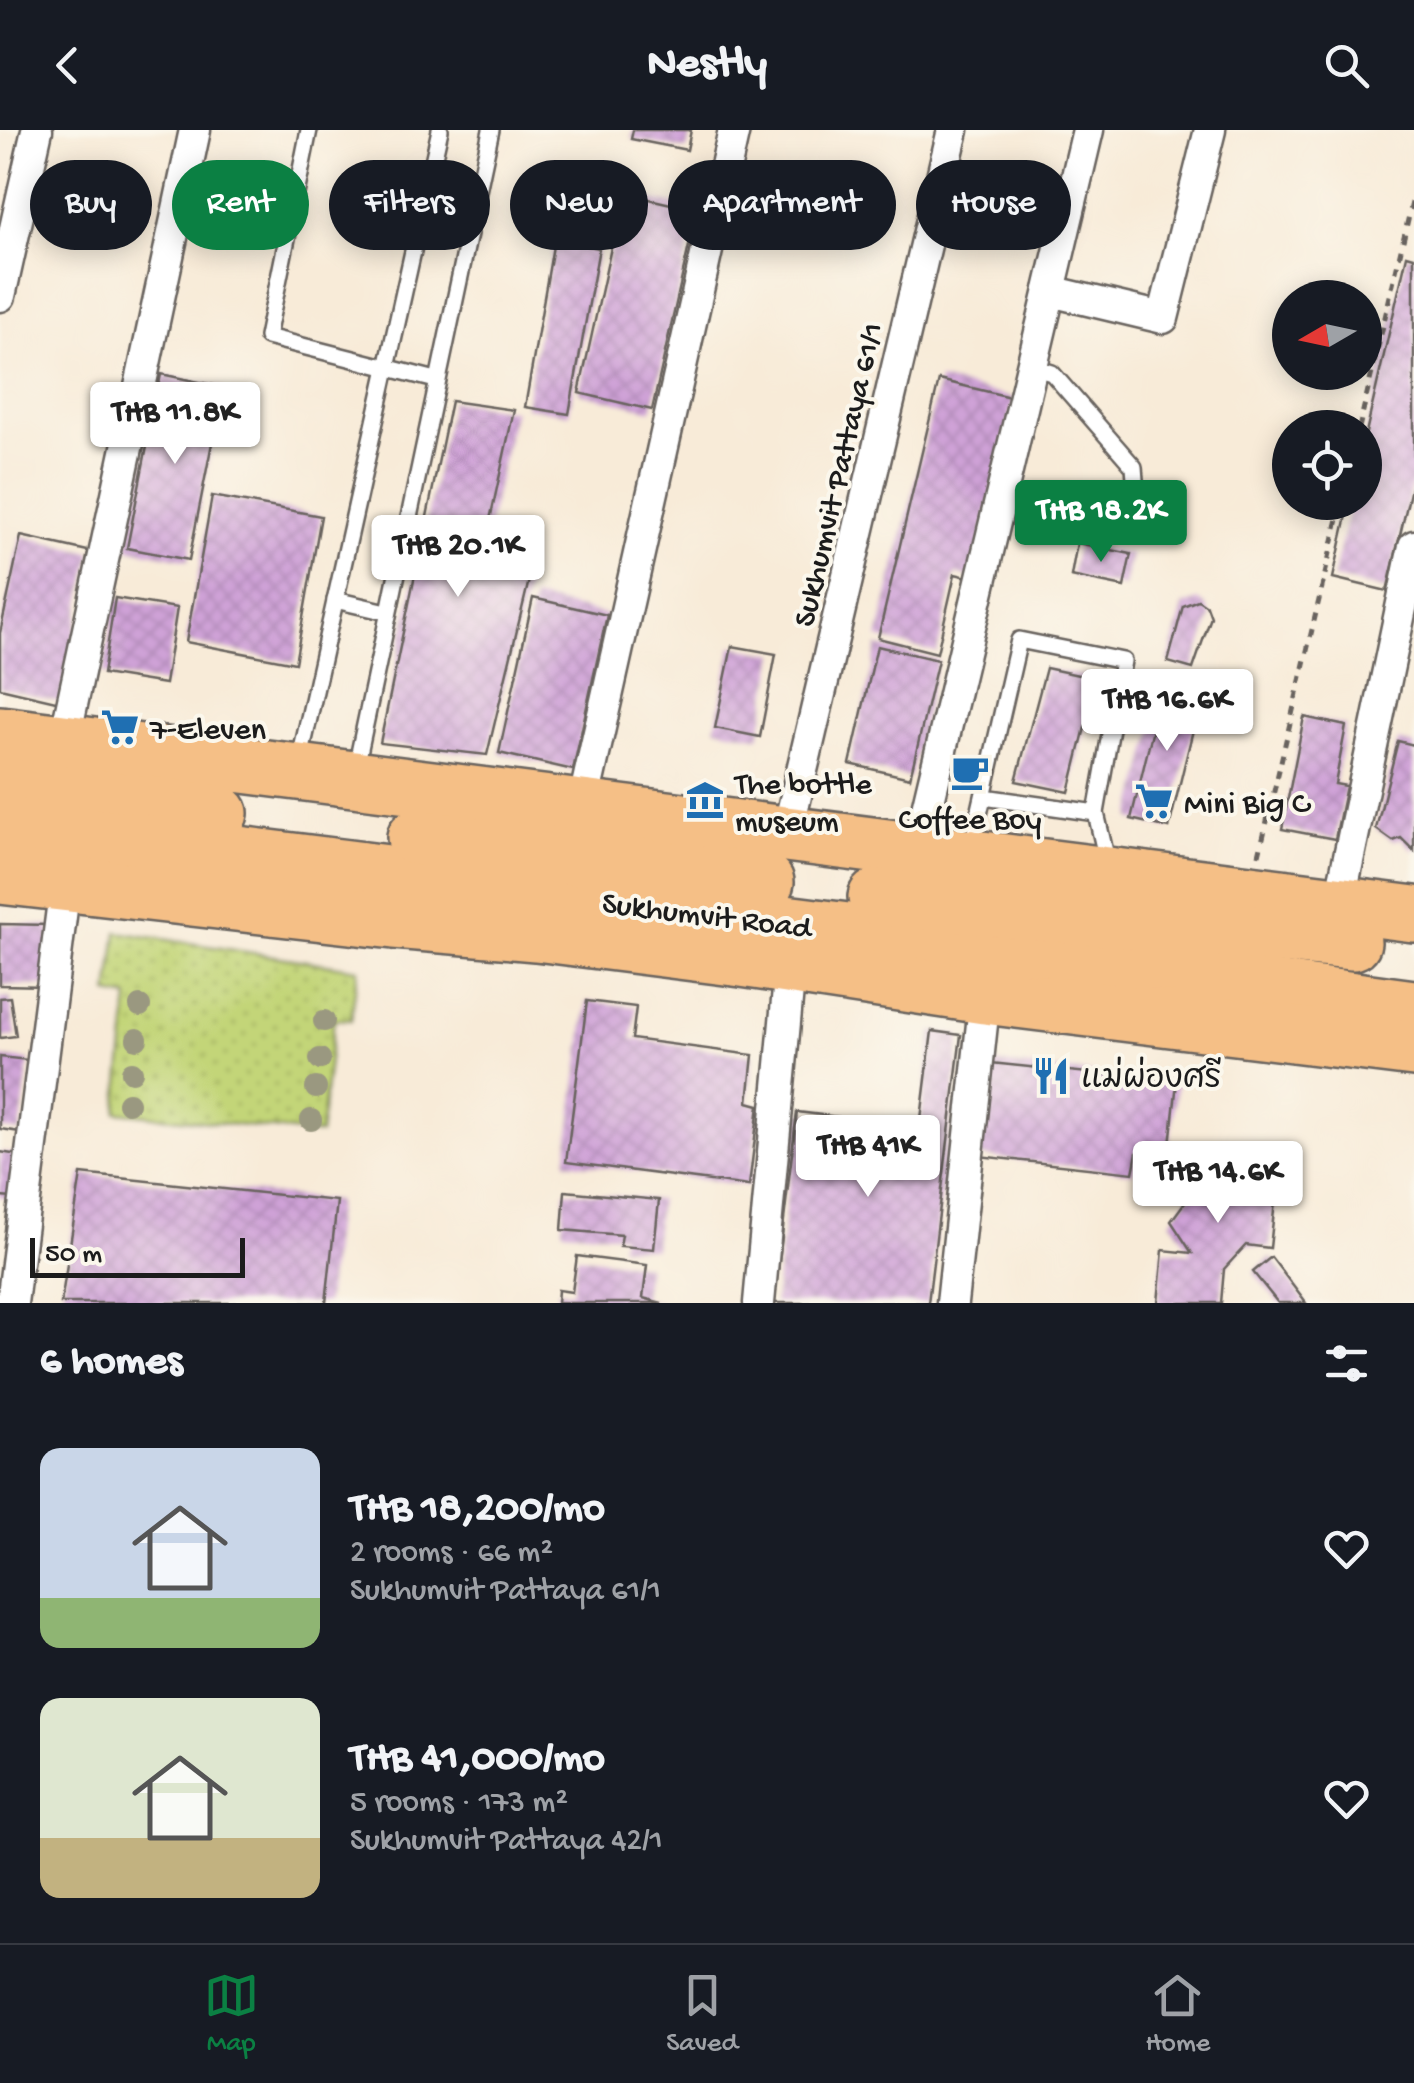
<!DOCTYPE html>
<html lang="en">
<head>
<meta charset="utf-8">
<style>
	:root { --surface:#171b24; --page:#20242c; --text:#f1f3f6; --muted:#9ea1a6; --line:#363941; --accent:#0b8043 }
	body { margin:0; font-family:"Gochi Hand","Playpen Sans Thai",sans-serif; background:var(--page); color:var(--text); height:100vh; display:flex; flex-direction:column; font-size:38px; white-space:nowrap }
	* { box-sizing:border-box; margin:0 }
	p { font-size:32px; color:var(--muted) }
	.icon { flex:none; width:55px; height:55px; fill:none; stroke:currentColor; stroke-width:2; stroke-linecap:round; stroke-linejoin:round }
	.map { position:relative; height:1173px; overflow:hidden }
	.side { display:flex; flex-direction:column; background:var(--surface); flex:1 }
	.side>* { flex:none }
	.banner { position:absolute; left:30px; top:30px; width:1355px; height:90px; display:flex; gap:20px }
	.needle { width:65px; rotate:261deg }
	.buttons { position:absolute; left:1272px; top:150px; display:grid; gap:20px }
	.buttons a { display:grid; place-items:center; width:110px; height:110px; border-radius:50%; background:var(--surface); box-shadow:0 5px 25px #0003; font-size:50px }
	.scale { position:absolute; left:30px; bottom:25px; width:215px; box-sizing:border-box; padding-left:10px; border:5px solid #1c1c1c; border-top:0; font-size:28px; line-height:35px; white-space:nowrap; color:#1c1c1c; -webkit-text-stroke:8px #fbf7ec; paint-order:stroke }
	.price { position:absolute; translate:-50% -85px; padding:0 22px; border-radius:10px; background:#fff; color:#222; font-size:32px; line-height:65px; filter:drop-shadow(0 2px 5px #0008) }
	.price::after { content:''; position:absolute; left:50%; top:60px; width:30px; height:22px; margin-left:-15px; background:inherit; clip-path:polygon(0 0,100% 0,50% 100%) }
	.price.current { background:var(--accent); color:#fff }
	ul { padding:0; list-style:none }
	li { display:flex; align-items:center; gap:30px; height:250px; padding:0 40px }
	li span { display:grid; place-items:center; flex:none; width:280px; height:200px; border-radius:20px; color:#555 }
	li>.icon { margin-inline-start:auto }
	span .icon { width:120px; height:120px; fill:#fffc; stroke-width:1 }
	li b { font-size:42px }
	h2 { display:flex; justify-content:space-between; align-items:center; height:120px; padding:0 40px; font-size:42px }
	.pill { padding:0 35px; border-radius:45px; background:var(--surface); box-shadow:0 5px 25px #0003; font-size:35px; line-height:90px }
	.pill.current { background:var(--accent); color:#fff }
	header { display:flex; justify-content:space-between; align-items:center; height:130px; padding:0 40px; background:var(--surface); font-size:45px; font-weight:700 }
	.tab-bar { display:flex; justify-content:space-around; align-items:center; height:140px; border-top:2px solid var(--line); background:var(--surface); font-size:28px; color:var(--muted) }
	.tab-bar a { display:grid; justify-items:center; gap:5px }
	.tab-bar .current { color:var(--accent) }
	.map>svg:first-child { display:block }
	.grass { fill:url(#grass-dots); stroke:#70784a; stroke-width:2.5 }
	.building { fill:url(#building-cross-hatch) }
	.lines { fill:none; stroke-linecap:round; stroke-linejoin:round }
	.lane-casing { stroke:#69645e; stroke-width:20 }
	.street-casing { stroke:#69645e; stroke-width:35 }
	.highway-casing { stroke:#69645e; stroke-width:60 }
	.path { stroke:#69645e; stroke-width:5; stroke-dasharray:8 8; stroke-linecap:butt }
	.lane { stroke:#fff; stroke-width:15 }
	.street { stroke:#fff; stroke-width:30 }
	.highway { stroke:#f5bf86; stroke-width:55 }
	.tree { fill:#9a9880 }
	.labels { text-anchor:middle; stroke-width:8; stroke-linejoin:round; paint-order:stroke }
	.street-label { font-size:32px; fill:#1c1c1c; stroke:#fbf7ec }
	.poi-label { font-size:32px; fill:#1c1c1c; stroke:#fbf7ec; text-anchor:start }
</style>
</head>
<body>
<header><svg class="icon" aria-label="back" viewBox="0 0 24 24"><path d="M15 5l-7 7 7 7"/></svg>Nestly<svg class="icon" aria-label="search" viewBox="0 0 24 24"><circle cx="10" cy="10" r="6"/><path d="M15 15l6 6"/></svg></header>
<div class="map">
<svg width="1414" height="1173" viewBox="0 0 1414 1173">
	<defs>
		<pattern id="grass-dots" width="8" height="8" patternUnits="userSpaceOnUse" patternTransform="scale(2.5)"><rect width="8" height="8" fill="#c3d578"/><path d="M2 2h.1M6 6h.1" fill="none" stroke="#a7b667" stroke-width="1.8" stroke-linecap="round"/></pattern>
		<pattern id="building-cross-hatch" width="8" height="8" patternUnits="userSpaceOnUse" patternTransform="scale(2.5)"><rect width="8" height="8" fill="#cfa2d7"/><path d="M0 0l8 8M0 8l8-8" fill="none" stroke="#b18bb8"/></pattern>
	</defs>
	<rect width="100%" height="100%" fill="#fbf7ec"/>
	<filter id="ink" filterUnits="userSpaceOnUse"><feTurbulence type="fractalNoise" baseFrequency=".01" numOctaves="2"/><feDisplacementMap in="SourceGraphic" scale="20" xChannelSelector="R" yChannelSelector="G"/><feConvolveMatrix kernelMatrix="1 2 1 2 8 2 1 2 1" color-interpolation-filters="sRGB"/></filter>
	<filter id="wash" filterUnits="userSpaceOnUse"><feTurbulence type="fractalNoise" baseFrequency=".0048" numOctaves="4" result="noise"/><feDisplacementMap in="SourceGraphic" scale="40" xChannelSelector="R" yChannelSelector="G"/><feGaussianBlur stdDeviation="2.25" result="paint"/><feColorMatrix in="noise" values="0 0 0 0 0 0 0 0 0 0 0 0 0 0 0 0 0 1.4 0 .05"/><feComposite in="paint" operator="in"/></filter>
	<g filter="url(#wash)">
		<rect width="100%" height="100%" fill="#f8ebd8"/>
		<!-- grass -->
		<polygon class="grass" points="117,802 358,839 351,890 334,889 320,1004 117,982 129,868 109,864"/>
		<g id="blocks">
			<!-- building -->
			<g class="building">
				<polygon points="633,0 691,0 687,20 631,9"/>
				<polygon points="623,63 697,80 652,280 579,263"/>
				<polygon points="554,110 599,118 569,284 525,277"/>
				<polygon points="1407,125 1414,127 1414,345 1387,461 1333,448 1350,372 1365,372 1365,307"/>
				<polygon points="161,244 223,257 189,430 127,418"/>
				<polygon points="939,250 1014,268 972,448 955,444 937,523 878,508"/>
				<polygon points="451,271 514,280 481,431 529,450 487,625 380,613"/>
				<polygon points="212,366 321,386 295,533 186,512"/>
				<polygon points="21,406 92,422 60,572 0,558 0,503"/>
				<polygon points="1077,413 1131,424 1124,457 1071,446"/>
				<polygon points="115,468 177,478 165,554 103,544"/>
				<polygon points="533,468 607,485 573,640 499,623"/>
				<polygon points="1198,470 1207,476 1211,487 1193,539 1168,532 1183,476"/>
				<polygon points="732,516 776,524 760,607 715,598"/>
				<polygon points="877,516 938,530 910,648 850,634"/>
				<polygon points="1046,538 1097,549 1069,662 1016,651"/>
				<polygon points="1165,550 1203,559 1169,698 1131,689"/>
				<polygon points="1304,587 1346,596 1335,654 1346,656 1335,709 1282,699"/>
				<polygon points="1398,611 1414,615 1414,721 1401,708 1393,711 1376,699"/>
				<polygon points="0,794 50,795 48,856 0,855"/>
				<polygon points="10,867 16,906 0,908 0,868"/>
				<polygon points="587,871 636,877 632,909 753,925 748,972 759,975 749,1056 566,1032"/>
				<polygon points="932,901 961,905 928,1173 774,1173 797,982 920,997"/>
				<polygon points="0,927 29,930 20,1002 0,999"/>
				<polygon points="991,933 1177,952 1169,1024 1137,1023 1133,1043 978,1026"/>
				<polygon points="0,1022 19,1025 13,1068 0,1067"/>
				<polygon points="1197,1024 1279,1034 1270,1118 1246,1115 1224,1139 1221,1173 1158,1173 1163,1120 1192,1123 1171,1091 1196,1057"/>
				<polygon points="81,1044 337,1071 326,1173 61,1173"/>
				<polygon points="565,1061 659,1070 654,1119 620,1116 622,1105 562,1100"/>
				<polygon points="577,1126 647,1135 643,1168 662,1173 557,1173 558,1160 572,1162"/>
				<polygon points="1271,1127 1306,1173 1278,1173 1253,1142"/>
			</g>
		</g>
	</g>
	<g filter="url(#ink)">
		<use href="#blocks" fill-opacity="0" stroke="#69645e" stroke-width="2.5"/>
		<g class="lines">
			<!-- lane casing -->
			<g class="lane-casing">
				<g id="lane">
					<polyline points="309,0 267,207 436,250"/>
					<polyline points="1033,237 1052,243 1134,337 1139,400"/>
					<polyline points="335,470 387,482"/>
					<polyline points="299,633 440,0"/>
					<polyline points="355,642 491,0"/>
					<polyline points="984,667 1096,683"/>
					<polyline points="971,719 1019,510 1123,531 1096,683 1108,735"/>
				</g>
			</g>
			<!-- street casing -->
			<g class="street-casing">
				<g id="street">
					<polyline points="1050,161 1163,188 1210,0"/>
					<polyline points="0,166 37,0"/>
					<polyline points="64,612 195,0"/>
					<polyline points="582,678 734,0"/>
					<polyline points="787,704 953,0"/>
					<polyline points="917,721 1088,0"/>
					<polyline points="1339,774 1414,416"/>
					<polyline points="12,1173 65,755"/>
					<polyline points="759,1173 790,838"/>
					<polyline points="952,1173 985,866"/>
				</g>
			</g>
			<!-- highway casing -->
			<g class="highway-casing">
				<g id="highway">
					<polyline points="0,604 1414,784"/>
					<polyline points="0,655 220,683"/>
					<polyline points="0,694 848,801 1414,878"/>
					<polyline points="415,707 766,752"/>
					<polyline points="0,746 394,791 536,803 742,829 985,866 1414,919"/>
					<polyline points="876,767 1353,812"/>
				</g>
			</g>
			<!-- path -->
			<g class="path">
				<polyline points="1359,298 1414,64"/>
				<polyline points="1259,725 1342,372"/>
			</g>
			<!-- lane -->
			<use href="#lane" class="lane"/>
			<!-- street -->
			<use href="#street" class="street"/>
			<!-- highway -->
			<use href="#highway" class="highway"/>
		</g>
		<!-- trees -->
		<g class="tree">
			<circle cx="140" cy="876" r="11"/>
			<circle cx="324" cy="891" r="11"/>
			<circle cx="137" cy="909" r="11"/>
			<circle cx="320" cy="929" r="11"/>
			<circle cx="132" cy="942" r="11"/>
			<circle cx="316" cy="958" r="11"/>
			<circle cx="128" cy="973" r="11"/>
			<circle cx="311" cy="990" r="11"/>
		</g>
	</g>
	<!-- icons -->
	<defs>
		<g id="supermarket-bare" transform="scale(3)"><path d="M-6-5.5h2.5l.6 2H6L4.5 2H-2.5L-4.4-4H-6ZM-1.5 3.2a1.3 1.3 0 1 0 .1 0ZM3 3.2a1.3 1.3 0 1 0 .1 0Z" fill="#1f6fb2" stroke="#fbf7ec" stroke-width="2.5" paint-order="stroke"/></g>
		<g id="cafe-bare" transform="scale(3)"><path d="M-5.5-4.5H6V0H3Q3 3.5 0 3.5H-2.5Q-5.5 3.5-5.5 0ZM3-3.2v2h1.7v-2ZM-6 4.5H4V6H-6Z" fill="#1f6fb2" stroke="#fbf7ec" stroke-width="2.5" paint-order="stroke"/></g>
		<g id="museum-bare" transform="scale(3)"><path d="M0-6L6-3V-2H-6V-3ZM-5-1h2V3h-2ZM-1-1h2V3h-2ZM3-1h2V3H3ZM-6 4H6V6H-6Z" fill="#1f6fb2" stroke="#fbf7ec" stroke-width="2.5" paint-order="stroke"/></g>
		<g id="restaurant-bare" transform="scale(3)"><path d="M-5-6h1v4h1v-4h1v4h1v-4h1v5L-1.5 .5V6h-2V.5L-5-1ZM5-6V6H3V1.5H1.5Q1.5-4 5-6Z" fill="#1f6fb2" stroke="#fbf7ec" stroke-width="2.5" paint-order="stroke"/></g>
	</defs>
	<g fill-rule="evenodd">
		<use href="#supermarket-bare" x="120" y="597"/>
		<use href="#cafe-bare" x="970" y="642"/>
		<use href="#museum-bare" x="705" y="670"/>
		<use href="#supermarket-bare" x="1154" y="671"/>
		<use href="#restaurant-bare" x="1051" y="946"/>
	</g>
	<g class="labels">
		<!-- street labels -->
		<g class="street-label">
			<text transform="translate(836 344) rotate(-77)" y="11">Sukhumvit Pattaya 61/1</text>
			<text transform="translate(707 783) rotate(7)" y="11">Sukhumvit Road</text>
		</g>
		<!-- poi labels -->
		<g class="poi-label">
			<text x="150" y="608">7-Eleven</text>
			<text x="735" y="663">The bottle<tspan x="735" dy="37">museum</tspan></text>
			<text x="1184" y="682">Mini Big C</text>
			<text x="970" y="698" text-anchor="middle">Coffee Boy</text>
			<text x="1081" y="957">แม่ผ่องศรี</text>
		</g>
	</g>
</svg>
<div class="buttons">
<a><svg class="needle" viewBox="-14 -14 28 28"><path d="M0-13l5 13h-10z" fill="#e53935"/><path d="M0 13l5-13h-10z" fill="#9ea1a6"/></svg></a>
<a><svg class="icon" aria-label="locate" viewBox="0 0 24 24"><circle cx="12" cy="12" r="6"/><path d="M12 2v4M12 18v4M2 12h4M18 12h4"/></svg></a>
</div>
<div class="scale">50 m</div>
<b class="price" style="left:175px;top:337px">THB 11.8K</b>
<b class="price current" style="left:1101px;top:435px">THB 18.2K</b>
<b class="price" style="left:458px;top:470px">THB 20.1K</b>
<b class="price" style="left:1167px;top:624px">THB 16.6K</b>
<b class="price" style="left:868px;top:1070px">THB 41K</b>
<b class="price" style="left:1218px;top:1096px">THB 14.6K</b>
<div class="banner">
<a class="pill">Buy</a>
<a class="pill current">Rent</a>
<a class="pill">Filters</a>
<a class="pill">New</a>
<a class="pill">Apartment</a>
<a class="pill">House</a>
</div>
</div>
<section class="side">
<h2>6 homes<svg class="icon" aria-label="filters" viewBox="0 0 24 24"><path d="M4 7h16M4 17h16"/><circle cx="9" cy="7" r="2"/><circle cx="15" cy="17" r="2"/></svg></h2>
<ul>
<li><span style="background:linear-gradient(#c9d6e8 75%,#8fb573 0)"><svg class="icon" aria-label="home" viewBox="0 0 24 24"><path d="M3 11l9-7 9 7M6 9v11h12V9"/></svg></span><div><b>THB 18,200/mo</b><p>2 rooms · 66 m²</p><p>Sukhumvit Pattaya 61/1</p></div><svg class="icon" aria-label="heart" viewBox="0 0 24 24"><path d="M12 20l-8-8c-3-5 5-10 8-4 3-6 11-1 8 4z"/></svg></li>
<li><span style="background:linear-gradient(#dfe7d0 70%,#c2b280 0)"><svg class="icon" aria-label="home" viewBox="0 0 24 24"><path d="M3 11l9-7 9 7M6 9v11h12V9"/></svg></span><div><b>THB 41,000/mo</b><p>5 rooms · 173 m²</p><p>Sukhumvit Pattaya 42/1</p></div><svg class="icon" aria-label="heart" viewBox="0 0 24 24"><path d="M12 20l-8-8c-3-5 5-10 8-4 3-6 11-1 8 4z"/></svg></li>
</ul>
</section>
<nav class="tab-bar">
<a class="current"><svg class="icon" aria-label="map" viewBox="0 0 24 24"><path d="M3 6l6-2 6 2 6-2v14l-6 2-6-2-6 2zM9 4v14M15 6v14"/></svg>Map</a>
<a><svg class="icon" aria-label="saved" viewBox="0 0 24 24"><path d="M7 4h10v16l-5-4-5 4z"/></svg>Saved</a>
<a><svg class="icon" aria-label="home" viewBox="0 0 24 24"><path d="M3 11l9-7 9 7M6 9v11h12V9"/></svg>Home</a>
</nav>
</body>
</html>
